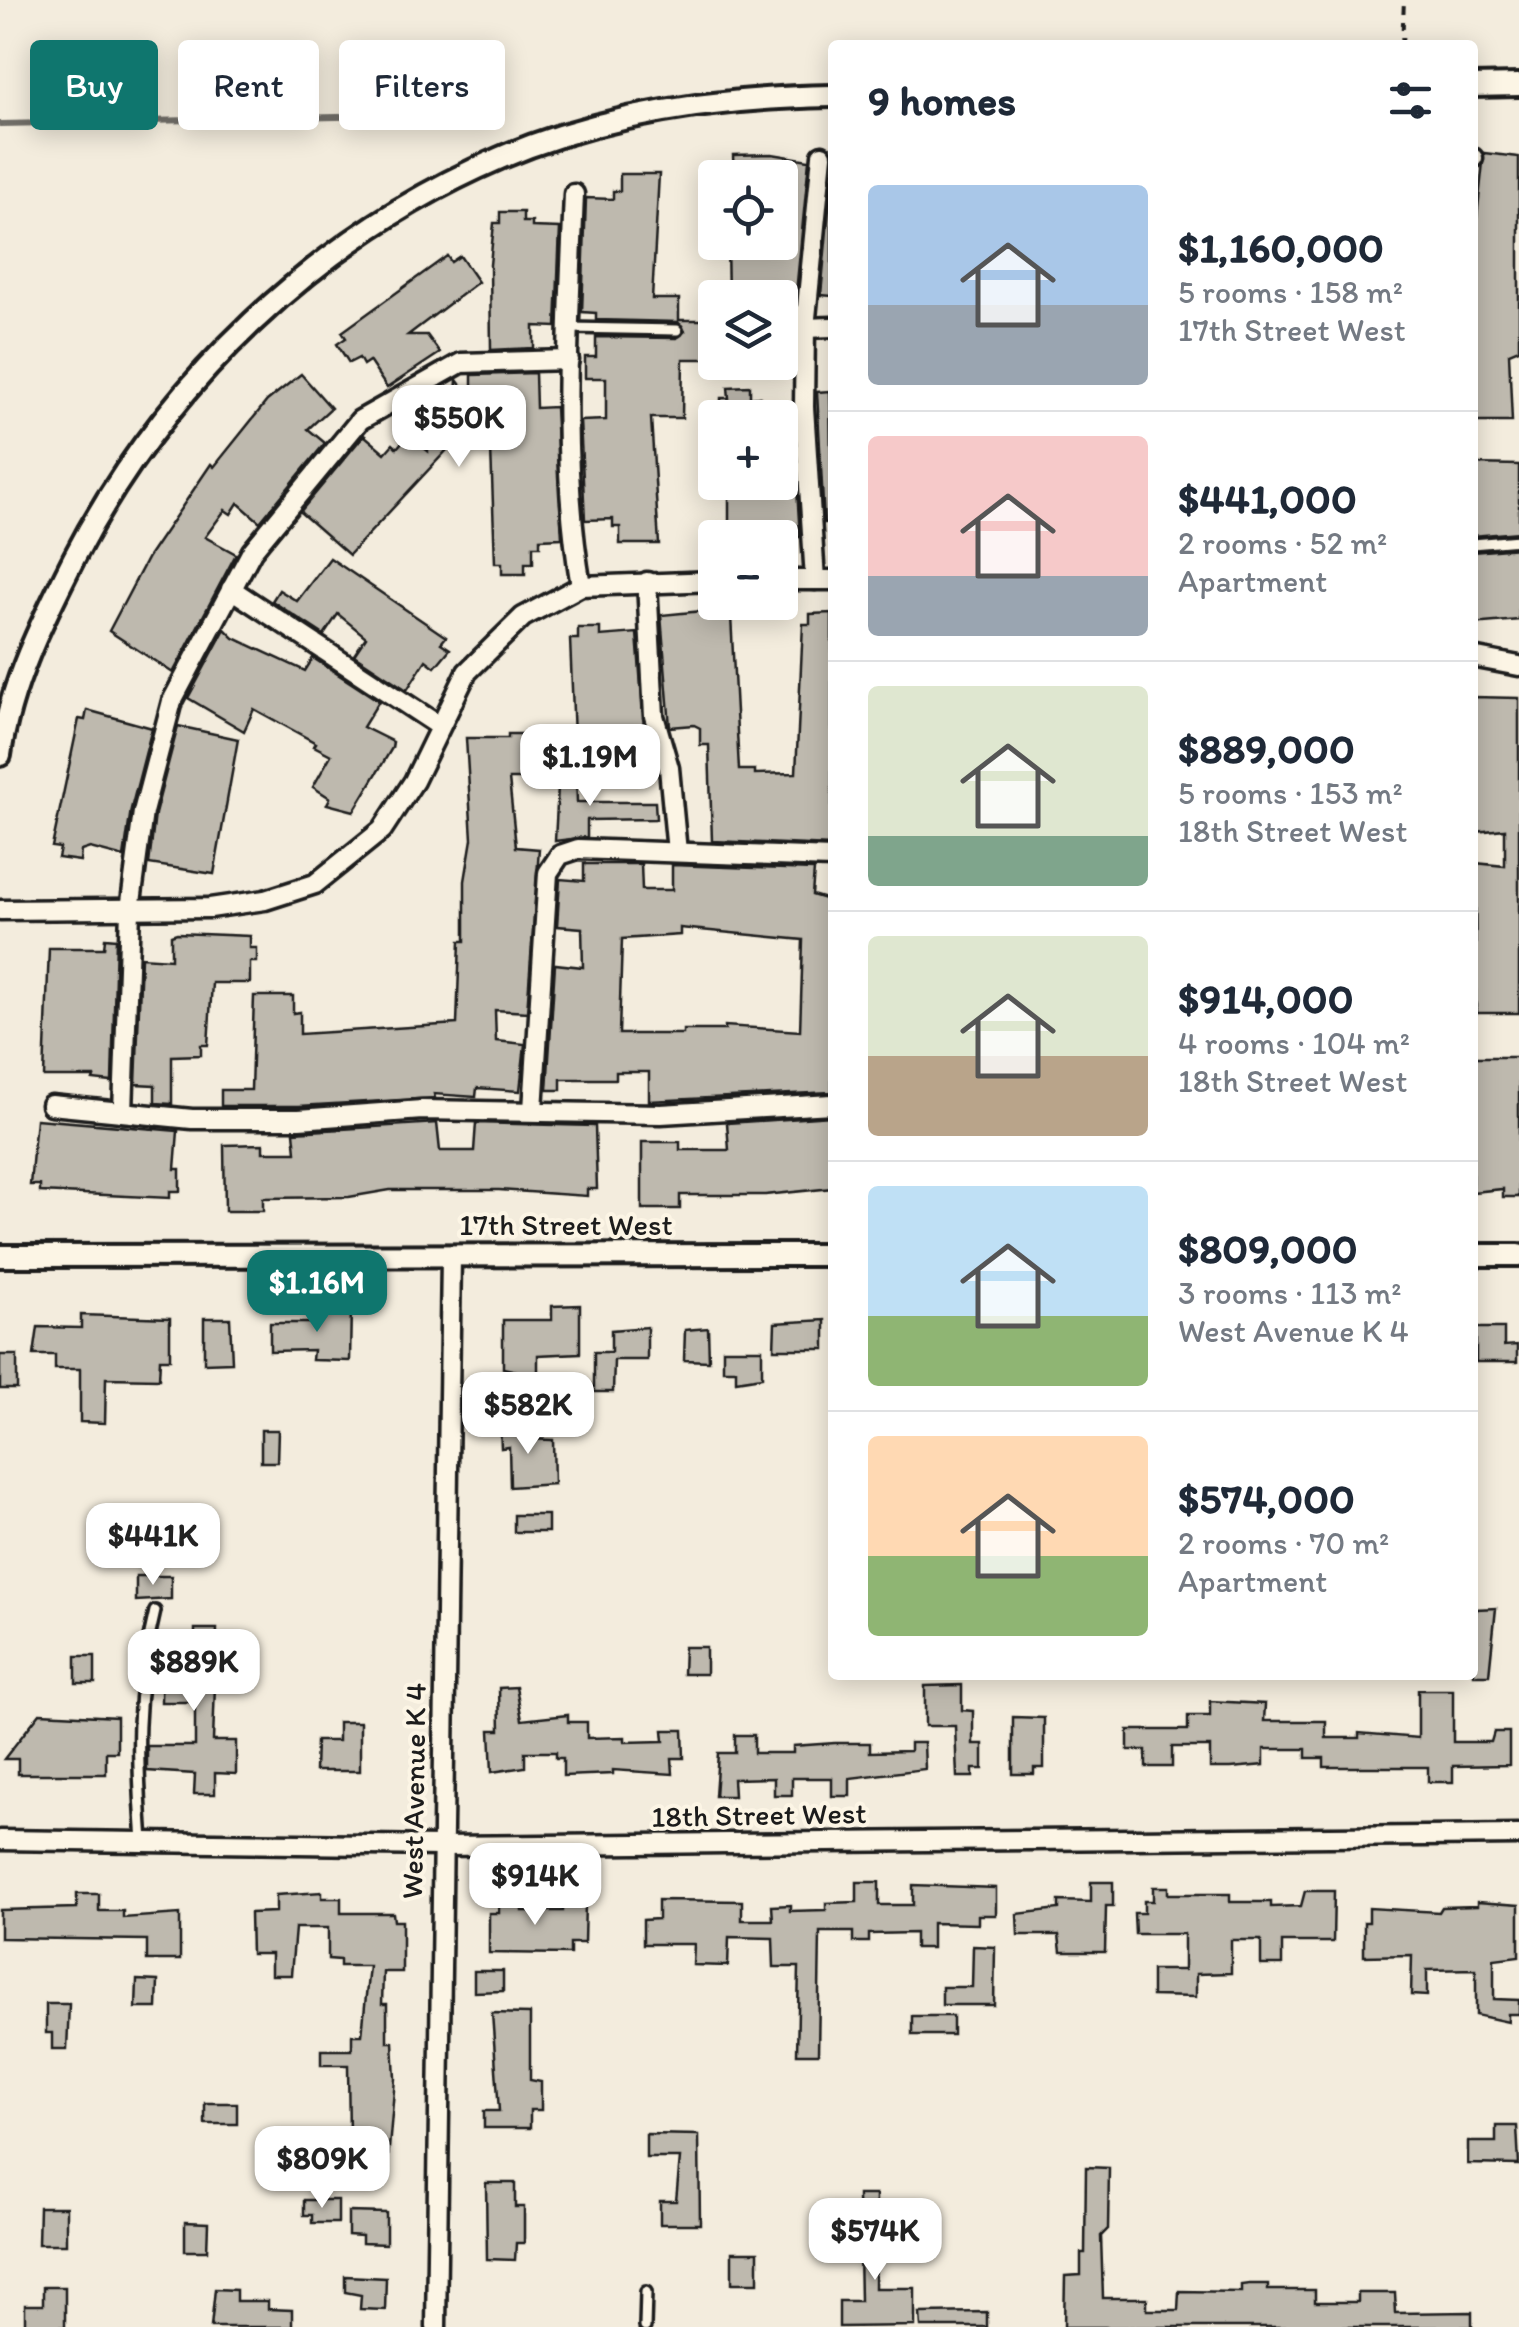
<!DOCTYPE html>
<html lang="en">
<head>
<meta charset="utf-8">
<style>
	:root { --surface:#fff; --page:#f6f6f7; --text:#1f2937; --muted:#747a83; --line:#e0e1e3; --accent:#0f766e }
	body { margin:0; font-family:Itim,sans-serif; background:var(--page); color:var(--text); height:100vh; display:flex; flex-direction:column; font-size:38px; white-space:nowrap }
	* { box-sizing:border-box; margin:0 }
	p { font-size:32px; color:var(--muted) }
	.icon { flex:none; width:55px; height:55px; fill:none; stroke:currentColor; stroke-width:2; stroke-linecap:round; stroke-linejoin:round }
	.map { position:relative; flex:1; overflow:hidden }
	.drawer { position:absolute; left:828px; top:40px; width:650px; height:1640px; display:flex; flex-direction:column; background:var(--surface); border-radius:10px; box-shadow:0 5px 25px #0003 }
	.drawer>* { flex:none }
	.guide { position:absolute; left:30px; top:40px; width:648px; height:90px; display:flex; gap:20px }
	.fabs { position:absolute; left:698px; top:160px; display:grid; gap:20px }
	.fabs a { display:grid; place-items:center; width:100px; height:100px; border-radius:10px; background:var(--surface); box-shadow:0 5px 25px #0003; font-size:50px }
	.price { position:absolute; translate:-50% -85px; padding:0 22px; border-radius:20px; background:#fff; color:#222; font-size:32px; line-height:65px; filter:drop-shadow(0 2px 5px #0008) }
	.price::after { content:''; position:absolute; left:50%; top:60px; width:30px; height:22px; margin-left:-15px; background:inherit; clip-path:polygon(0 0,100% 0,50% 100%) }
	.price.on { background:var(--accent); color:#fff }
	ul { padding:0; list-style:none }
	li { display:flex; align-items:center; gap:30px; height:250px; padding:0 40px }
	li+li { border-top:2px solid var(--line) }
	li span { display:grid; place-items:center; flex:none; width:280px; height:200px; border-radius:10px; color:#555 }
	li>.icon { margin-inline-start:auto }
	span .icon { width:120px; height:120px; fill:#fffc; stroke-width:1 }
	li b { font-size:42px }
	h2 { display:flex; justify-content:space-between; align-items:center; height:120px; padding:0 40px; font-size:42px }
	.pill { padding:0 35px; border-radius:10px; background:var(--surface); box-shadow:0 5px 25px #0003; font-size:35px; line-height:90px }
	.pill.on { background:var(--accent); color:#fff }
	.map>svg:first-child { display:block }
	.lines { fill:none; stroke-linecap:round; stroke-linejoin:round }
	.stream { stroke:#716e68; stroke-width:6 }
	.building { fill:#beb9ae; stroke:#1c1c1c; stroke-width:2.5; fill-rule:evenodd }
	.service-casing { stroke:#1c1c1c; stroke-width:16 }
	.minor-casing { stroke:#1c1c1c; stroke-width:25 }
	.tertiary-casing { stroke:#1c1c1c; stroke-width:28 }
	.path { stroke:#1c1c1c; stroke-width:4; stroke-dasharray:8 8; stroke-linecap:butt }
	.service { stroke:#fcf5e5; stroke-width:9 }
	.minor { stroke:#fcf5e5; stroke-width:18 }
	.tertiary { stroke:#fcf5e5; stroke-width:20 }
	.labels { text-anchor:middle; stroke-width:8; stroke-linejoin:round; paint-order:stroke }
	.street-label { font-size:30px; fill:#1c1c1c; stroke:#fcf5e5 }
</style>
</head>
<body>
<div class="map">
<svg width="1519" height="2327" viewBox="0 0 1519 2327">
	<rect width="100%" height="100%" fill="#f3ecdd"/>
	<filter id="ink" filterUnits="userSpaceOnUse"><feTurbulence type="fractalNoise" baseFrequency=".01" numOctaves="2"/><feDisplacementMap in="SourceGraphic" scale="20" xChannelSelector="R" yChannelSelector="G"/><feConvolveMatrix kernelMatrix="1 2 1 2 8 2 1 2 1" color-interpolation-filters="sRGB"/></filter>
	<g filter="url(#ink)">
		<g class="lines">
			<!-- stream -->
			<polyline class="stream" points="0,124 478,114"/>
		</g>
		<!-- building -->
		<g class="building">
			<polygon points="1484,153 1519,157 1519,349 1509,353 1512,422 1472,422 1472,263"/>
			<polygon points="772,154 809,160 796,293 728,298 727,242 786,242 792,178 734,178 733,155"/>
			<polygon points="620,174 659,174 652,299 679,299 679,320 715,320 715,359 683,359 682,418 651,418 659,544 620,544 620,527 613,527 613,519 585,520 580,421 606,420 606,378 585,378 585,357 596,357 596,337 677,338 685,331 678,322 596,320 596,313 582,312 586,198 613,199 613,191 620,191"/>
			<polygon points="832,176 832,296 821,295"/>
			<polygon points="500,212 523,212 523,222 532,222 532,227 560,228 556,327 534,326 534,348 491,350 490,265 494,223 500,223"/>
			<polygon points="447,256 451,262 460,256 478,282 408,335 427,335 440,353 387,388 369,361 363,365 359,358 349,363 337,344 346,338 342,332"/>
			<polygon points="535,373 536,408 555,407 562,538 540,539 540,546 533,546 533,563 525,563 525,574 502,574 502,563 495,563 491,448 448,449 349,555 300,512 364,435 385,453 393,444 397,448 408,435 428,451 427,419 438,419 438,410 455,410 457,380 472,400 472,375"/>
			<polygon points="301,374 331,408 308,429 325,443 260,522 238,503 231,514 225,510 205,537 236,554 173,673 109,631 148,557 211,464 214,467 267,401"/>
			<polygon points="750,386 750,398 760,397 760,418 721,418 721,398 729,398 728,387"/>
			<polygon points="830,391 832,522 824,523 817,392"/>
			<polygon points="780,407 792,407 800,537 734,538 734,527 729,527 729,482 781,482"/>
			<polygon points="1472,464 1519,465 1519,532 1472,536"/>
			<polygon points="1519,548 1519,620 1472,624 1472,552"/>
			<polygon points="330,558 446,637 441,643 450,649 435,667 426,660 407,690 354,655 366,637 338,614 324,635 272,601 279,590 297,601"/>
			<polygon points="702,605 724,605 724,616 731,616 739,770 755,770 755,774 796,773 803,624 810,624 810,614 832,613 832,846 712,841 709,745 700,745 700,728 694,725 670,727 661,615 702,611"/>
			<polygon points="578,628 600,628 600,636 637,633 644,727 604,730 604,736 574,737 570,639 578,639"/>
			<polygon points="225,629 234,638 305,671 313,658 379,701 363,727 393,742 392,748 354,811 327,804 330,798 313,787 331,755 314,746 316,743 254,709 244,731 188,698"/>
			<polygon points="1472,697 1519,698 1519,1013 1476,1013 1475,863 1505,866 1505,829 1475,832"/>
			<polygon points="87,710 152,728 131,809 124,857 90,848 81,851 80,861 58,858 60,848 52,847 79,719 85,720"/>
			<polygon points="178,726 238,739 214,874 149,864 155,814"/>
			<polygon points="508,734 554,734 554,779 509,779 516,847 539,849 527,1012 495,1010 496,1041 525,1044 520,1091 477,1088 476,1097 434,1094 435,1098 299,1106 221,1106 221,1090 251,1090 254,996 293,996 293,1013 300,1012 300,1034 457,1024 460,941 465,941 465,881 472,839 466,738 508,738"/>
			<polygon points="576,767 577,802 655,802 656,819 587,820 587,837 555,841 559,768"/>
			<path d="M584,864H641L642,890H672V865L814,870L812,895L832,901V1092L649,1101V1072H616V1079H561V1090H547L555,964L583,967L582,928L557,926L560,879L584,881ZM680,928L803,940L800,1031L725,1026V1030H683V1034H619L622,939L680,935Z"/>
			<polygon points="177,933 250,936 250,948 257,948 257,962 250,962 250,983 212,983 208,1045 201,1045 201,1055 172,1056 172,1104 155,1103 155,1085 136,1084 141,957 171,959 171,935"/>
			<polygon points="105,938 116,939 112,1082 93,1080 94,1077 44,1077 49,948 104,948"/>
			<polygon points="1472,1057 1519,1057 1519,1197 1503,1197 1503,1189 1472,1192"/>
			<polygon points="832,1116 832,1188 765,1195 680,1195 680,1209 642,1209 642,1142 680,1142 680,1150 729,1150 727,1123"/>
			<polygon points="36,1119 178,1131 175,1169 180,1169 180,1191 170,1191 170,1198 40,1192 40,1185 30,1185"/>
			<polygon points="437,1123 440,1151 474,1151 476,1123 595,1126 597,1189 587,1189 587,1196 499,1190 390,1190 349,1197 263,1198 263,1211 225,1211 224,1145 263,1144 263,1152 296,1152 294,1132"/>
			<polygon points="323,1305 351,1306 350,1361 312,1360 313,1350 270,1351 270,1323 313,1323 313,1311 322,1311"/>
			<polygon points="580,1305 580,1353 538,1355 538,1380 521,1379 521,1372 503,1368 503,1320 552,1320 552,1306"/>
			<polygon points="81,1315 170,1318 170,1359 160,1359 159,1379 106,1378 105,1423 80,1422 80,1369 55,1369 55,1355 34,1355 38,1327 81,1328"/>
			<polygon points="204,1318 230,1318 232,1362 204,1363"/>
			<polygon points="825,1320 825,1349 774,1349 775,1323"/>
			<polygon points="647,1327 647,1360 614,1360 613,1392 594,1392 594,1352 611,1352 611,1330"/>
			<polygon points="708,1328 709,1361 684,1360 685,1330"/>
			<polygon points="1476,1328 1504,1328 1504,1346 1517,1345 1517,1362 1476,1362"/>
			<polygon points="723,1349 762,1349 762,1377 736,1381 736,1370 723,1370"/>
			<rect x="0" y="1355" width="17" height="34"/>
			<polygon points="525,1424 527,1439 553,1440 554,1484 510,1487 509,1447 501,1448 500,1425"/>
			<polygon points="261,1430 278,1430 277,1462 261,1462"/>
			<rect x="514" y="1515" width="34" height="17"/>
			<polygon points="136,1576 171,1576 171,1599 136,1601"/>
			<polygon points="1496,1608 1489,1675 1474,1675 1476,1609"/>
			<polygon points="195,1629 217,1629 213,1741 236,1741 236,1774 215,1773 215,1794 194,1794 195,1774 147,1771 147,1746 195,1746 195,1702 161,1702 162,1647 195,1647"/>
			<polygon points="684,1647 706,1647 706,1674 683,1674"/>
			<rect x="76" y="1656" width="19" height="27"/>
			<polygon points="962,1685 962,1710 973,1711 973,1744 983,1744 983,1769 973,1769 973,1777 957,1777 955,1726 925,1726 925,1686"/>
			<polygon points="516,1687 522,1720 568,1715 568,1722 587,1722 587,1738 625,1737 625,1742 664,1741 663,1730 683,1730 684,1758 672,1758 673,1774 613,1770 613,1774 563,1776 563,1758 556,1758 556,1752 525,1752 525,1767 492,1772 490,1730 500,1730 499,1688"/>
			<polygon points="1418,1690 1453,1690 1453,1742 1491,1742 1494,1732 1509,1732 1509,1765 1453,1766 1453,1782 1428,1782 1428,1767 1324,1767 1324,1758 1306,1758 1306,1749 1264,1749 1264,1765 1231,1768 1210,1768 1210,1747 1172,1747 1172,1767 1146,1767 1146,1750 1128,1750 1128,1730 1188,1730 1188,1716 1210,1716 1210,1701 1265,1704 1264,1721 1326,1721 1326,1738 1359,1738 1359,1733 1418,1738"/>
			<polygon points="40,1713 117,1717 117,1752 106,1752 106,1774 18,1774 18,1759 4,1759"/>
			<polygon points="1013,1717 1044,1718 1044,1768 1034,1768 1034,1774 1013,1774"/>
			<polygon points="338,1722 360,1722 360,1771 315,1771 316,1741 338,1741"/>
			<polygon points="735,1735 754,1735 754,1753 793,1753 793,1746 835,1743 870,1743 870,1752 910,1751 910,1743 924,1743 925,1769 850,1778 850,1796 832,1796 832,1778 792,1778 792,1795 774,1795 774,1778 733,1779 734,1796 715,1796 718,1753 735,1753"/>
			<polygon points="857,1882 879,1882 879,1905 913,1905 913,1885 996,1888 996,1915 978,1915 978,1924 932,1923 932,1948 915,1948 915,1933 869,1934 869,1942 853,1942 853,1932 820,1932 818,2054 797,2054 799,1967 774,1967 773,1938 729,1937 728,1966 693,1965 694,1944 643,1944 643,1920 658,1919 658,1900 742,1901 742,1920 773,1920 772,1906 790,1905 790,1911 826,1910 826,1903 857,1902"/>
			<polygon points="1091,1882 1113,1882 1113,1906 1106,1906 1105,1952 1061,1952 1059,1935 1018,1935 1017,1914 1059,1909 1059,1901 1091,1902"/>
			<polygon points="1153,1887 1168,1887 1168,1894 1230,1894 1230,1902 1271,1902 1271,1907 1301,1906 1305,1891 1334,1891 1333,1942 1282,1942 1282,1965 1261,1965 1261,1940 1231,1940 1231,1973 1196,1974 1196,1997 1152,1996 1152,1970 1184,1970 1184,1934 1135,1934 1134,1913 1144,1913 1144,1901 1153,1901"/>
			<polygon points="322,1892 322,1898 341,1898 341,1913 393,1913 394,1921 402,1921 402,1972 383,1972 382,2004 387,2004 387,2042 393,2042 395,2078 386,2184 362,2183 362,2169 305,2169 305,2135 349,2136 348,2065 321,2065 321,2050 352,2050 352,2035 362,2035 369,1966 340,1966 340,1960 328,1959 328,1928 295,1928 291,1975 271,1975 271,1954 251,1954 250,1913 276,1912 276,1895"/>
			<polygon points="77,1894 99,1894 99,1911 123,1911 123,1918 180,1914 180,1960 147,1960 147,1940 0,1938 0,1910 77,1908"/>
			<polygon points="499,1895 522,1895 522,1911 563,1911 563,1901 585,1902 584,1943 570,1943 570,1954 489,1953 489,1913 499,1913"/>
			<polygon points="1477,1902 1519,1905 1519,1956 1494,1959 1494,1999 1519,2000 1519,2014 1508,2014 1508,2022 1476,2015 1476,1969 1427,1970 1427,1996 1411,1995 1412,1955 1364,1956 1364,1922 1369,1922 1369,1908 1439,1912 1442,1907 1477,1906"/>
			<polygon points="973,1946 995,1947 994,2005 942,2005 942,1987 972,1987"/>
			<polygon points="474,1971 503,1971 503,1991 474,1992"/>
			<polygon points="137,1980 158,1981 157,2008 136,2008"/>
			<polygon points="46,2004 69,2004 67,2049 52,2049 52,2033 46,2033"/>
			<polygon points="492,2013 530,2014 530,2080 541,2082 541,2110 530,2110 530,2128 484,2128 484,2111 499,2111"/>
			<rect x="912" y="2016" width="41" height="19"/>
			<rect x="205" y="2103" width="32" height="21"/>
			<polygon points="1496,2126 1517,2126 1519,2165 1468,2164 1468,2142 1496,2142"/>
			<polygon points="646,2134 699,2135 700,2224 660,2224 660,2201 676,2201 680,2158 646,2158"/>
			<polygon points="1086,2167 1109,2168 1108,2229 1101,2236 1103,2298 1147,2298 1147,2310 1178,2310 1179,2291 1241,2292 1241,2285 1249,2284 1268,2284 1268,2290 1315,2290 1315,2302 1358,2302 1358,2293 1395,2293 1396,2313 1472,2312 1472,2327 1064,2327 1065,2276 1081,2275 1081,2253 1085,2253"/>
			<polygon points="486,2183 515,2183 515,2207 524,2207 524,2243 516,2243 515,2260 487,2259"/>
			<polygon points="858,2195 876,2195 875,2288 915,2288 915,2326 839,2327 839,2301 860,2301"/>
			<polygon points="304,2200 338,2200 338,2223 312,2223 312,2215 304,2215"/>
			<polygon points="39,2207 66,2207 66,2244 38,2244"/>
			<polygon points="348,2212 386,2213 386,2244 362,2243 362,2236 348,2235"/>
			<polygon points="185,2222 208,2223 207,2251 185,2251"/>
			<rect x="732" y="2252" width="26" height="31"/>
			<polygon points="345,2276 386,2278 385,2310 360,2309 361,2295 345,2292"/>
			<polygon points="43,2287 65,2287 65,2327 25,2327 25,2305 43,2305"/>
			<polygon points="215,2289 236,2290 236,2301 268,2301 268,2309 292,2310 292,2327 211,2327"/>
			<polygon points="987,2312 987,2327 921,2327 920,2313"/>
		</g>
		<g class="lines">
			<!-- service casing -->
			<g class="service-casing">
				<g id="service">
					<polyline points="569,328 677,330"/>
					<polyline points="1472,544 1519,540"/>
					<path d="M143,1842C137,1758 134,1695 155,1611"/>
					<polyline points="645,2327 646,2292"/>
				</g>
			</g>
			<!-- minor casing -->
			<g class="minor-casing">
				<g id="minor">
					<polyline points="1472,159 1473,158"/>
					<path d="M574,194C569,323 559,458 581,586"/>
					<polyline points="805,328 832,327"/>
					<polyline points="780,580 832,580"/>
					<polyline points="815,580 804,407 805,328 822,155"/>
					<polyline points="647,582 654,716 669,768 677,852"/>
					<polyline points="231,589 438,725"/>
					<polyline points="1472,657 1519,666"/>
					<polyline points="0,910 210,908 265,900 315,884 382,830 414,781 467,672 523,617 581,586 715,581"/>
					<polyline points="51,1105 192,1119 299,1119 422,1110 661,1114 832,1104"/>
					<polyline points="533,1110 548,873 560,855 578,849 832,858"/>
					<polyline points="123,1112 130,910 143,812 172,701 252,551 360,420 461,363 569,360"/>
					<polyline points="0,1840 440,1846 1519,1835"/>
					<polyline points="436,2327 451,1256"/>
				</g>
			</g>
			<!-- tertiary casing -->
			<g class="tertiary-casing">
				<g id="tertiary">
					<polyline points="1472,86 1519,85"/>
					<path d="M0,755C9,687 43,619 74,558C164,384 318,236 500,158C603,114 721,98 832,96"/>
					<polyline points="1472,1255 1519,1255"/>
					<polyline points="0,1256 832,1255"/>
				</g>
			</g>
			<!-- path -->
			<polyline class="path" points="1402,45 1404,0"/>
			<!-- service -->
			<use href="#service" class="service"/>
			<!-- minor -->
			<use href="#minor" class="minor"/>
			<!-- tertiary -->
			<use href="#tertiary" class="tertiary"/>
		</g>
	</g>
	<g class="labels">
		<!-- street labels -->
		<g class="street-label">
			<text x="566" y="1235">17th Street West</text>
			<text transform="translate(414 1791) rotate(-89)" y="10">West Avenue K 4</text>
			<text transform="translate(759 1815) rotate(-1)" y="10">18th Street West</text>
		</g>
	</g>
</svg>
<div class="fabs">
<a><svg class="icon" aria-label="locate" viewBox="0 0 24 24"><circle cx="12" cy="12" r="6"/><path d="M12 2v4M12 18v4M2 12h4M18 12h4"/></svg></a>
<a><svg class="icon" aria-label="layers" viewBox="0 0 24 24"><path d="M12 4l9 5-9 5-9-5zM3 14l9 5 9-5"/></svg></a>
<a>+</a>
<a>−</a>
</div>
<b class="price" style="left:459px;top:470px">$550K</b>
<b class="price" style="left:590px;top:809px">$1.19M</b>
<b class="price on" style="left:317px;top:1335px">$1.16M</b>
<b class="price" style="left:528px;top:1457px">$582K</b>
<b class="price" style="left:153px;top:1588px">$441K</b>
<b class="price" style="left:194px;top:1714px">$889K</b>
<b class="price" style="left:535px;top:1928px">$914K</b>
<b class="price" style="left:322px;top:2211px">$809K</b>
<b class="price" style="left:875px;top:2283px">$574K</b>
<div class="guide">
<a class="pill on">Buy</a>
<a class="pill">Rent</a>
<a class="pill">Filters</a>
</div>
<section class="drawer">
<h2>9 homes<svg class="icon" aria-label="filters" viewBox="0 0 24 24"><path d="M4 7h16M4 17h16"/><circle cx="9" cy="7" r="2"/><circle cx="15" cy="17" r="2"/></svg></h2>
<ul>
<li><span style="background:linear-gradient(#a9c7e8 60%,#9aa5b1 0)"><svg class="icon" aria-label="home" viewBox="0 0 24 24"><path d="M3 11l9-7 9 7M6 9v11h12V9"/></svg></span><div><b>$1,160,000</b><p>5 rooms · 158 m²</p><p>17th Street West</p></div></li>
<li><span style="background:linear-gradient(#f6c9c9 70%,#9aa5b1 0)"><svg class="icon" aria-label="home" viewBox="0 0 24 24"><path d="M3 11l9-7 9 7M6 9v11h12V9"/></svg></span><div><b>$441,000</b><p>2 rooms · 52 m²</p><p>Apartment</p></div></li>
<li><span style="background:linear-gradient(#dfe7d0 75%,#7fa58c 0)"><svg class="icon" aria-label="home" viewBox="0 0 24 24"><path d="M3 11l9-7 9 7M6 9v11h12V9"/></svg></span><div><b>$889,000</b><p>5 rooms · 153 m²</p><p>18th Street West</p></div></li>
<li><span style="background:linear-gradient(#dfe7d0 60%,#b9a48a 0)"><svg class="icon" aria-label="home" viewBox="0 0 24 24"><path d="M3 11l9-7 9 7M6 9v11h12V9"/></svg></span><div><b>$914,000</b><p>4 rooms · 104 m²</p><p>18th Street West</p></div></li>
<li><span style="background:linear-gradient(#bfe0f5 65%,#8fb573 0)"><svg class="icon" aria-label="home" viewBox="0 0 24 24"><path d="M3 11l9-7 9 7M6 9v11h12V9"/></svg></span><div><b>$809,000</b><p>3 rooms · 113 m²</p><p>West Avenue K 4</p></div></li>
<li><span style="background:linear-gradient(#ffd9b3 60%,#8fb573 0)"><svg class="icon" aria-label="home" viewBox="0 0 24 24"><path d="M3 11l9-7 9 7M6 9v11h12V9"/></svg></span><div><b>$574,000</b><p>2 rooms · 70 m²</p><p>Apartment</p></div></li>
</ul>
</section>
</div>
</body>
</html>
